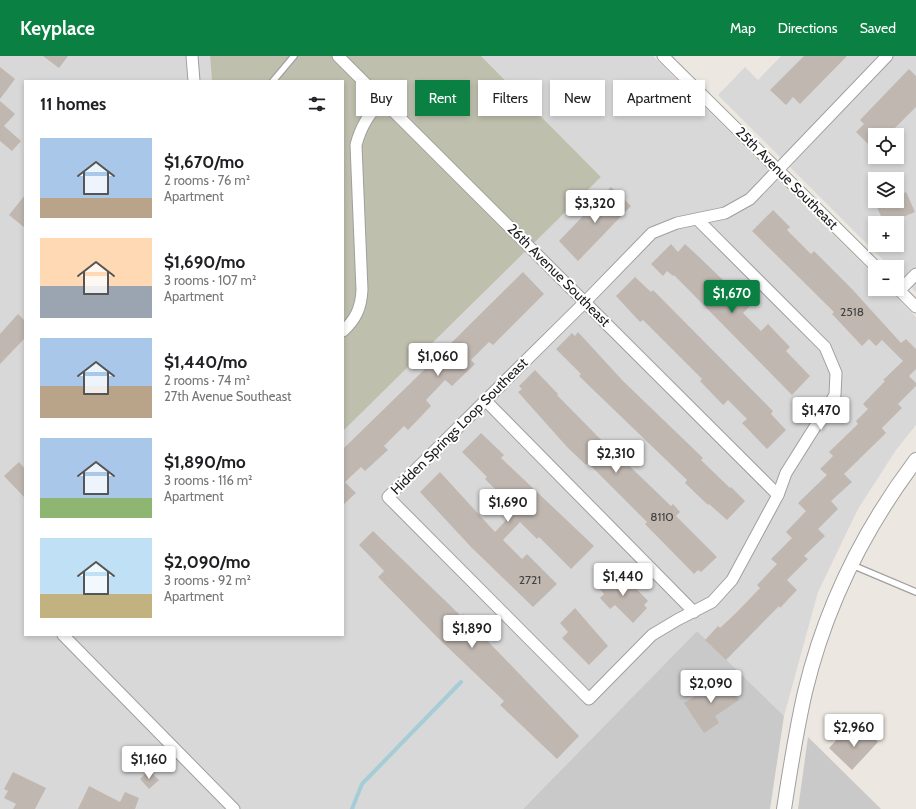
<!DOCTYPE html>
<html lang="en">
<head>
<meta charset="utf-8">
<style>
	:root { --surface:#fff; --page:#f6f6f6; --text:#202124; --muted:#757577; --accent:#0b8043 }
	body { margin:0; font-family:Cabin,sans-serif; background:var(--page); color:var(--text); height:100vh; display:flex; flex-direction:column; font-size:15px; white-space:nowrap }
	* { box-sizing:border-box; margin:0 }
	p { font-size:13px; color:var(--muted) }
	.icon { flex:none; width:22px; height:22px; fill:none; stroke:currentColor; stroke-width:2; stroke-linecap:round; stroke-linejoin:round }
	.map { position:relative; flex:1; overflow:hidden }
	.details { position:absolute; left:24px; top:24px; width:320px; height:556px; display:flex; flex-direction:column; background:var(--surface); border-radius:0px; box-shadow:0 2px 6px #0003 }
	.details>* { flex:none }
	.top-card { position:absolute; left:356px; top:24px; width:380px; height:36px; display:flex; gap:8px }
	.buttons { position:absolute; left:868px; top:72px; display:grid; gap:8px }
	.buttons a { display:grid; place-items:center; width:36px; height:36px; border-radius:0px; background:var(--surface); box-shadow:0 2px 6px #0003; font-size:20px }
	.price { position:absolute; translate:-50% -34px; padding:0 9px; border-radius:4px; background:#fff; color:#222; font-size:13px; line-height:26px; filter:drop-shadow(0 1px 2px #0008) }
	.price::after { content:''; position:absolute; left:50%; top:24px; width:12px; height:9px; margin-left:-6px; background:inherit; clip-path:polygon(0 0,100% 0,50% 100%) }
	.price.on { background:var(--accent); color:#fff }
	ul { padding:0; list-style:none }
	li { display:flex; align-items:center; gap:12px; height:100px; padding:0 16px }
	li span { display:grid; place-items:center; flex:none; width:112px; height:80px; border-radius:0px; color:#555 }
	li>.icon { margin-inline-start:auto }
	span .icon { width:48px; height:48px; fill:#fffc; stroke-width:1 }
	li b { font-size:17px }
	h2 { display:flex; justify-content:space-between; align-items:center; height:48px; padding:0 16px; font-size:17px }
	.pill { padding:0 14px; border-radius:0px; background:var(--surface); box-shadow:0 2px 6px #0003; font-size:14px; line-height:36px }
	.pill.on { background:var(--accent); color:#fff }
	header { display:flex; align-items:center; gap:24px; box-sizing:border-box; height:56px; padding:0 20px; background:var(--accent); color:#fff }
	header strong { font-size:19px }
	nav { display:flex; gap:22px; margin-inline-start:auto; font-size:14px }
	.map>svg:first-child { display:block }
	.residential { fill:#d9d8d8; fill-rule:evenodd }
	.religious { fill:#c9c9c9 }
	.construction { fill:#bfbfae }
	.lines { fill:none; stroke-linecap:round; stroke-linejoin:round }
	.stream { stroke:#a5cdd7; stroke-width:4 }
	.building { fill:#c0b7b1 }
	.service-casing { stroke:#9f9f9f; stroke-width:8 }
	.minor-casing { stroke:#9f9f9f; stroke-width:13 }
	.tertiary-casing { stroke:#9f9f9f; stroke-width:16 }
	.service { stroke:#fff; stroke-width:5.5 }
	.minor { stroke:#fff; stroke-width:11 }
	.tertiary { stroke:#fff; stroke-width:14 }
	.labels { text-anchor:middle; stroke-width:4; stroke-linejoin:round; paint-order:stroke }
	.number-label { font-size:12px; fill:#444240 }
	.street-label { font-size:14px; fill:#1b1b1b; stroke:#fff }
</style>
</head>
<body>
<header>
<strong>Keyplace</strong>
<nav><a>Map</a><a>Directions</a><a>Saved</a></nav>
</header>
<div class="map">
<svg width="916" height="753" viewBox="0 0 916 753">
	<rect width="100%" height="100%" fill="#ece8e1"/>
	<!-- residential -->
	<g class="residential">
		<polygon points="0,0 210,0 212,25 25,25 25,579 343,579 343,375 601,121 481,0 653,0 875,220 875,233 888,233 916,261 916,369 896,394 858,453 818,536 784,660 697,575 523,753 0,753"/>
		<path d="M781,0H916V236L897,217V211H890L718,39L745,11L758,24ZM875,79H897V101H875ZM875,123H897V145H875ZM875,167H897V189H875Z"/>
	</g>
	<!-- religious -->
	<g class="religious">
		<polygon points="697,575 784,660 770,753 523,753"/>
		<polygon points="808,681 881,753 798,753"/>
	</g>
	<!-- construction -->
	<polygon class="construction" points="210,0 481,0 601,121 343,375 343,25 212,25"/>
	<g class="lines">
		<!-- stream -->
		<polyline class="stream" points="352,753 362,728 461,626"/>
	</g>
	<!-- building -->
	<g class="building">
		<polygon points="43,0 68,0 59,12"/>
		<polygon points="804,0 847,0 800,48 793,41 786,49 770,34"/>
		<polygon points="0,11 15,23 0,43"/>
		<polygon points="909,13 916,20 916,51 888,79 875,79 875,95 856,76 864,68 860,64"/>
		<polygon points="642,26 660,46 648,57 630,37"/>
		<polygon points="0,45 15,58 4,70 21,85 12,95 0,85"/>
		<polygon points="611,131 631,150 578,205 559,185"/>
		<polygon points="906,136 915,156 901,162 903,167 884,167 876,149 885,145 897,145 897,140"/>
		<polygon points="25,139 25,172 9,159"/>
		<polygon points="773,154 790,171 787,174 811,198 814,195 852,233 901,287 906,283 916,293 916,313 909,320 916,327 916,330 898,348 902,352 882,372 886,377 844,418 852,426 831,445 838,453 818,473 825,480 804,500 808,503 787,524 797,534 780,552 779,550 726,604 705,584 718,570 720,572 736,557 760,532 757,529 777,508 771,503 792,482 786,476 806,455 798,447 827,419 820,413 833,400 829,396 858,368 856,365 868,353 863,348 885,325 883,324 903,305 882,284 876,290 869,283 862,290 832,258 834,256 752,175"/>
		<polygon points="671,188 678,196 685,188 698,200 750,250 743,257 761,275 768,268 790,291 786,295 810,320 792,339 674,219 673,220 667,215 663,220 651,208"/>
		<polygon points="523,216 544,238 493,289 489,286 471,304 475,308 452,330 445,324 426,344 431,350 408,374 404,370 384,390 388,394 378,403 365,415 361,411 345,426 356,437 343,449 343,393 426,312 422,307 435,294 439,299"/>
		<polygon points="635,221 651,236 653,234 773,355 771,358 786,374 767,393 742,367 747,363 728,344 723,349 700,325 702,323 643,264 640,266 616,240"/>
		<polygon points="18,258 25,265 25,282 0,308 0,278"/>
		<polygon points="578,276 623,325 703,402 701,404 730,432 731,431 745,445 727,464 709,448 708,449 685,427 687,424 607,347 579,320 581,318 556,293 572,277 575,280"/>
		<polygon points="535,314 558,338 557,339 616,399 617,398 671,450 673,448 680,456 676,460 717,501 701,516 698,514 694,518 645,468 647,466 588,407 586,409 568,392 518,336 522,333 519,330"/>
		<polygon points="481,377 504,399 501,402 594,490 571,513 539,481 537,483 520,466 503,484 522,503 527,498 557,528 533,551 471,491 420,436 440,416 495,476 512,458 507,453 511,449 485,423 487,421 462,396"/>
		<polygon points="19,406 25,413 25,442 4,420"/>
		<polygon points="373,475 461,560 463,558 483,577 481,578 579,680 557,703 500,649 504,645 437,581 378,521 384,515 359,489"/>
		<polygon points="618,514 648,545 644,549 647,552 633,567 615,549 610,553 600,542 604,538 599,532"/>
		<polygon points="575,552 608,590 589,609 562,582 568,576 560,567"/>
		<polygon points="725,622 739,644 715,660 719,667 704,677 684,647"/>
		<polygon points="864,672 878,686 852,714 829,692 842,678 851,687"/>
		<polygon points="149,714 159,724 149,733 140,723"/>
		<polygon points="13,716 46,732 35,753 13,753 16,748 4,742 8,735 4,733"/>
		<polygon points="89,730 120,746 125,736 139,742 135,753 78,753"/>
	</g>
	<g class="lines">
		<!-- service casing -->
		<g class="service-casing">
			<g id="service">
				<polyline points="273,25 294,0"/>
				<polyline points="852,509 916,536"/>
			</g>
		</g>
		<!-- minor casing -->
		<g class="minor-casing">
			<g id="minor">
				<polyline points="192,0 194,25"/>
				<polyline points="338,0 778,439"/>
				<polyline points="663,0 876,211"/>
				<polyline points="697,163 825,291 836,317 835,339 786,417 778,439 732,524 712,546 677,564 652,579 589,643 388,441 585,246 652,177 677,167 725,157 750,143 887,0"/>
				<polyline points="897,232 916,251"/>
				<polyline points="900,234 916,218"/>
				<path d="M343,275C356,263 361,252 362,234L356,89C361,70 369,58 382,44"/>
				<polyline points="485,344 694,556"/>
				<polyline points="63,579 234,753"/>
			</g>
		</g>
		<!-- tertiary casing -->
		<g class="tertiary-casing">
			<path id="tertiary" d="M784,753C790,714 796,675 805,636C825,552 864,473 916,404"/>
		</g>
		<!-- service -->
		<use href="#service" class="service"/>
		<!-- minor -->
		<use href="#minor" class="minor"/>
		<!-- tertiary -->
		<use href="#tertiary" class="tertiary"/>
	</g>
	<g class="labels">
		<!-- number labels -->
		<g class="number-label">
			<text x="852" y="260">2518</text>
			<text x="662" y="465">8110</text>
			<text x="530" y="528">2721</text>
		</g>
		<!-- street labels -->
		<g class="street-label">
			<text transform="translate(787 122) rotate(45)" y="5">25th Avenue Southeast</text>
			<text transform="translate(559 219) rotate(45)" y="5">26th Avenue Southeast</text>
			<text transform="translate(459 370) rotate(-45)" y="5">Hidden Springs Loop Southeast</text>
		</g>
	</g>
</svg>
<div class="buttons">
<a><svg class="icon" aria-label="locate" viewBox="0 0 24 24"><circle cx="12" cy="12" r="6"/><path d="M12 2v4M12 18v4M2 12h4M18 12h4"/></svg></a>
<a><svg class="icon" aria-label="layers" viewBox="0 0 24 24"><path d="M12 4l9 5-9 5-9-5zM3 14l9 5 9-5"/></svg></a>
<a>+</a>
<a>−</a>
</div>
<b class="price" style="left:595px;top:168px">$3,320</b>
<b class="price on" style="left:732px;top:258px">$1,670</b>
<b class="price" style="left:438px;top:321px">$1,060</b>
<b class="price" style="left:821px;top:375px">$1,470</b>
<b class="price" style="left:616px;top:418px">$2,310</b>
<b class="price" style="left:508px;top:467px">$1,690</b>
<b class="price" style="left:623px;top:541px">$1,440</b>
<b class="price" style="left:472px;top:593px">$1,890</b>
<b class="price" style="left:711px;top:648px">$2,090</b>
<b class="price" style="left:854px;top:692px">$2,960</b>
<b class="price" style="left:149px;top:724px">$1,160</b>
<div class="top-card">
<a class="pill">Buy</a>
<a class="pill on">Rent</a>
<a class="pill">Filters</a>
<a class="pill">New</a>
<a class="pill">Apartment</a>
</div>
<section class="details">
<h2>11 homes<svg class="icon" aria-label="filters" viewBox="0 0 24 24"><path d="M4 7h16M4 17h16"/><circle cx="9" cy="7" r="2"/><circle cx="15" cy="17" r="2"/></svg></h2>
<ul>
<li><span style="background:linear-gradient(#a9c7e8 75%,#b9a48a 0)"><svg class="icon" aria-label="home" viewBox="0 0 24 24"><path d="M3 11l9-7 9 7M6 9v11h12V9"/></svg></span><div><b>$1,670/mo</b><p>2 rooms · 76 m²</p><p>Apartment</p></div></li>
<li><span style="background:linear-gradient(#ffd9b3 60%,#9aa5b1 0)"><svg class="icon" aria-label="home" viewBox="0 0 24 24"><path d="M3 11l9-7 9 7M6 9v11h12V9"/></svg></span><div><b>$1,690/mo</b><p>3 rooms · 107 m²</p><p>Apartment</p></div></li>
<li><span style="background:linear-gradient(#a9c7e8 60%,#b9a48a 0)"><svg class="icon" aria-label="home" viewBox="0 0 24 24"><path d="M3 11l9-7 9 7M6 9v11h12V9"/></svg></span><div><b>$1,440/mo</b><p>2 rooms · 74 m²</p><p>27th Avenue Southeast</p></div></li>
<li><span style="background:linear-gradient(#a9c7e8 75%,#8fb573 0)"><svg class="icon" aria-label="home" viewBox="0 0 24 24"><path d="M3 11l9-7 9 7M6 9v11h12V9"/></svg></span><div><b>$1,890/mo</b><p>3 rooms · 116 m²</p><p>Apartment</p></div></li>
<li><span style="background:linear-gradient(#bfe0f5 70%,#c2b280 0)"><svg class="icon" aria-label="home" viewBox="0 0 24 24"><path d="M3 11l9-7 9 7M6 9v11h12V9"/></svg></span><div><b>$2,090/mo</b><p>3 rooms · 92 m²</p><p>Apartment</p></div></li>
</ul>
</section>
</div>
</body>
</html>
